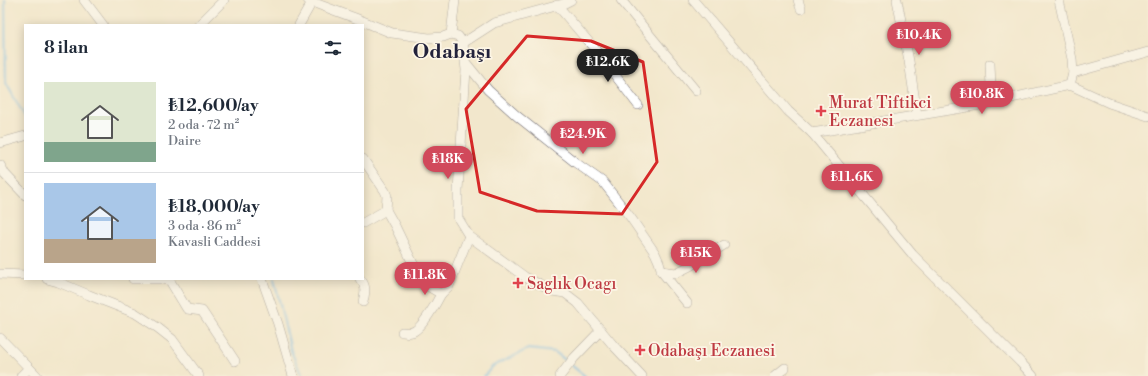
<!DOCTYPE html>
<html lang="tr">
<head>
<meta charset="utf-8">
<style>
	:root { --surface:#fff; --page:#f2f2f3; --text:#1f2937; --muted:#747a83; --line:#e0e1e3; --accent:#d1495b }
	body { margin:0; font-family:"Libre Bodoni",serif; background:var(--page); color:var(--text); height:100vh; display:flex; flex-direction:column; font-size:15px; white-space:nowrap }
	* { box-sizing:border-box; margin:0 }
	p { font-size:13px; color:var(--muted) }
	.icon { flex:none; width:22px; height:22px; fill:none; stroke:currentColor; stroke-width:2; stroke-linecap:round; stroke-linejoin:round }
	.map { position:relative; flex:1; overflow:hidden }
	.sheet { position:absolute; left:24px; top:24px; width:340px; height:256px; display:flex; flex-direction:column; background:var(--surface); border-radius:0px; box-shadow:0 2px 10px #0003 }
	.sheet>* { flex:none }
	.price { position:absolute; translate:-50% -34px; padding:0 9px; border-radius:14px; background:var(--accent); color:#fff; font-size:13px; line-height:26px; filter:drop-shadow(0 1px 2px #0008) }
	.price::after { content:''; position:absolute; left:50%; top:24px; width:12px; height:9px; margin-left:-6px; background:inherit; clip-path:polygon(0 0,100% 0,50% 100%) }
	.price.on { background:#222; color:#fff }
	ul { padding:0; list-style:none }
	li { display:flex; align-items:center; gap:12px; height:100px; padding:0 20px }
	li+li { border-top:1px solid var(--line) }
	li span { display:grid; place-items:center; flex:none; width:112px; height:80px; border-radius:0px; color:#555 }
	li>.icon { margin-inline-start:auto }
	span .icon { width:48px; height:48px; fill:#fffc; stroke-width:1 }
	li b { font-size:17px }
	h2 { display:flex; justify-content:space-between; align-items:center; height:48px; padding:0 20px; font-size:17px }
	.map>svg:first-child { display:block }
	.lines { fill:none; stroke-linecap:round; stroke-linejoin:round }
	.stream { stroke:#72b8e9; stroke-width:2.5 }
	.minor-casing { stroke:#6b676e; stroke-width:10 }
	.minor { stroke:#fff; stroke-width:9 }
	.marked { fill:none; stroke:#d62828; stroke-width:3; stroke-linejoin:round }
	.health-dot { fill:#e0444e; stroke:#fcf5e5; stroke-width:1.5 }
	.labels { text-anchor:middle; stroke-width:3.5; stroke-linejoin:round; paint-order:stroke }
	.health-label { font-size:16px; fill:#be3a42; stroke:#fcf5e5; text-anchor:start }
	.district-label { font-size:20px; font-weight:bold; fill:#22223b; stroke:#fcf5e5 }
</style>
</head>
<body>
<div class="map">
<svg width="1148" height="376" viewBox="0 0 1148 376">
	<rect width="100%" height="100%" fill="#fcf5e5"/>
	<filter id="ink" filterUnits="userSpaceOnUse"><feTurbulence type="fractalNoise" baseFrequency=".025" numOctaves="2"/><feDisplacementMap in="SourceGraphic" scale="8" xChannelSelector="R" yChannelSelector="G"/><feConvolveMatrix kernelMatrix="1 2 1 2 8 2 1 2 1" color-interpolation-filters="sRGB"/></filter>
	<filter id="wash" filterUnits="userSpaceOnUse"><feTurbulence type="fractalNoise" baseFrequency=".012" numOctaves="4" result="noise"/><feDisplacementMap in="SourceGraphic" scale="16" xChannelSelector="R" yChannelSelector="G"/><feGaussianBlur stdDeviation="0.9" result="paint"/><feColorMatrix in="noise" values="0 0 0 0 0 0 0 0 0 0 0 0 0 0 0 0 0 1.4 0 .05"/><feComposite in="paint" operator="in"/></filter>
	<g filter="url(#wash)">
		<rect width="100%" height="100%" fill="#f2e7cc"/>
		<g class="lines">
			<!-- stream -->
			<g class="stream">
				<polyline points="5,0 6,83 25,117"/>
				<polyline points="274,279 291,351 302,376"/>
				<polyline points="571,365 585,376"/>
				<polyline points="484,376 493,366 528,349 555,352 568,362"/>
			</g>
		</g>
	</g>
	<g filter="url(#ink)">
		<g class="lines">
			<!-- minor casing -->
			<g class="minor-casing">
				<g id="minor">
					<polyline points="84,0 103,25"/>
					<polyline points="308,0 312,2 355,18 392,33 429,38 443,37 451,34 458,36 463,43 466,70 458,190 458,218 469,236 525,277 552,291 565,293 578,303 613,345 642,376"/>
					<polyline points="621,0 696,91"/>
					<polyline points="693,0 788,111 812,133 913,255 1020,362 1033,376"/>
					<polyline points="798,0 801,9"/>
					<polyline points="897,0 909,61 917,115"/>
					<polyline points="1059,0 1072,59 1073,73 1070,85"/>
					<polyline points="557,5 594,48 638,105"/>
					<polyline points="199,25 224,0"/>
					<polyline points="299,25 312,2"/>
					<polyline points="451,34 455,0"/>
					<polyline points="463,43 494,23 563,4 571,0"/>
					<polyline points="466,63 488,90 517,116 576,163 603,182 631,218 655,253 659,262 662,272 687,303"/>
					<polyline points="990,64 991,87 996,101"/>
					<polyline points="1073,73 1148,52"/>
					<polyline points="812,133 980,105 1070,85 1109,103 1148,116"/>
					<polyline points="0,143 25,136"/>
					<polyline points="363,159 385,191 387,196 386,210 363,223"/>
					<polyline points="0,165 5,174 25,195"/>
					<polyline points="386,210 395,226 419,276 431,288 441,294 449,286 469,236"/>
					<polyline points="661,271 676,273 690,266 724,245"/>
					<polyline points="0,274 25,275"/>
					<polyline points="47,279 58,282 89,295 135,313 158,328 172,339 199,376"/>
					<polyline points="133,279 162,279 170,281 187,309 202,311 235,361"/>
					<polyline points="262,279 278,324 293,376"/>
					<path d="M360,279C367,286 365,293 363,302"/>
					<path d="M402,332C405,332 409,333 412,332C421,330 437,302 441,294"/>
					<polyline points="0,338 37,376"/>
					<polyline points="21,376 29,368"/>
					<polyline points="560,376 574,358 601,330"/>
					<polyline points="775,376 785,368"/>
				</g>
			</g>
			<!-- minor -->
			<use href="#minor" class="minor"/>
		</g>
	</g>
	<!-- marked area -->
	<path d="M0 0H1148V376H0ZM527,36L591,41L643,62L657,162L622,214L537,211L480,192L466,109Z" fill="#f2e7cc" fill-opacity=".55" fill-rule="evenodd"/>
	<path class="marked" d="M527,36L591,41L643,62L657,162L622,214L537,211L480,192L466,109Z"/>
	<!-- markers -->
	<g class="health-dot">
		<path d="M819 105h4v4h4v4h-4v4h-4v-4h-4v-4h4z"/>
		<path d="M516 277h4v4h4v4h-4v4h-4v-4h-4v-4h4z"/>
		<path d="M638 344h4v4h4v4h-4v4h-4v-4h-4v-4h4z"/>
	</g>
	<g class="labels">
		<!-- health labels -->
		<g class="health-label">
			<text x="829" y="108">Murat Tiftikci<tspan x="829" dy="18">Eczanesi</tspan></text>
			<text x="527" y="289">Saglık Ocagı</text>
			<text x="648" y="356">Odabaşı Eczanesi</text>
		</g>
		<!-- district labels -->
		<g class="district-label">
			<text x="452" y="58">Odabaşı</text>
		</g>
	</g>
</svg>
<b class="price" style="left:919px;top:56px">₺10.4K</b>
<b class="price on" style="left:608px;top:83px">₺12.6K</b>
<b class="price" style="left:982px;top:115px">₺10.8K</b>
<b class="price" style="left:583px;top:155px">₺24.9K</b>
<b class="price" style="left:448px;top:180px">₺18K</b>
<b class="price" style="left:852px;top:198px">₺11.6K</b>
<b class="price" style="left:696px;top:274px">₺15K</b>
<b class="price" style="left:425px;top:296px">₺11.8K</b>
<section class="sheet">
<h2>8 ilan<svg class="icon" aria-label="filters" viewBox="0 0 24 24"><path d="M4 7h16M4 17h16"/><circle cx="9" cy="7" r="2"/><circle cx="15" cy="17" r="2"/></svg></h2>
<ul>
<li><span style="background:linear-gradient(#dfe7d0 75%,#7fa58c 0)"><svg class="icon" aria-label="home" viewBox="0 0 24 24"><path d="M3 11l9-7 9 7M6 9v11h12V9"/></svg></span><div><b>₺12,600/ay</b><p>2 oda · 72 m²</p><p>Daire</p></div></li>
<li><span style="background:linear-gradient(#a9c7e8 70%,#b9a48a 0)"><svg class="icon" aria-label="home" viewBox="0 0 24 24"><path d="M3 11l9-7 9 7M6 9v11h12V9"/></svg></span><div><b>₺18,000/ay</b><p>3 oda · 86 m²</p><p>Kavasli Caddesi</p></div></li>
</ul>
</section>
</div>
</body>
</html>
